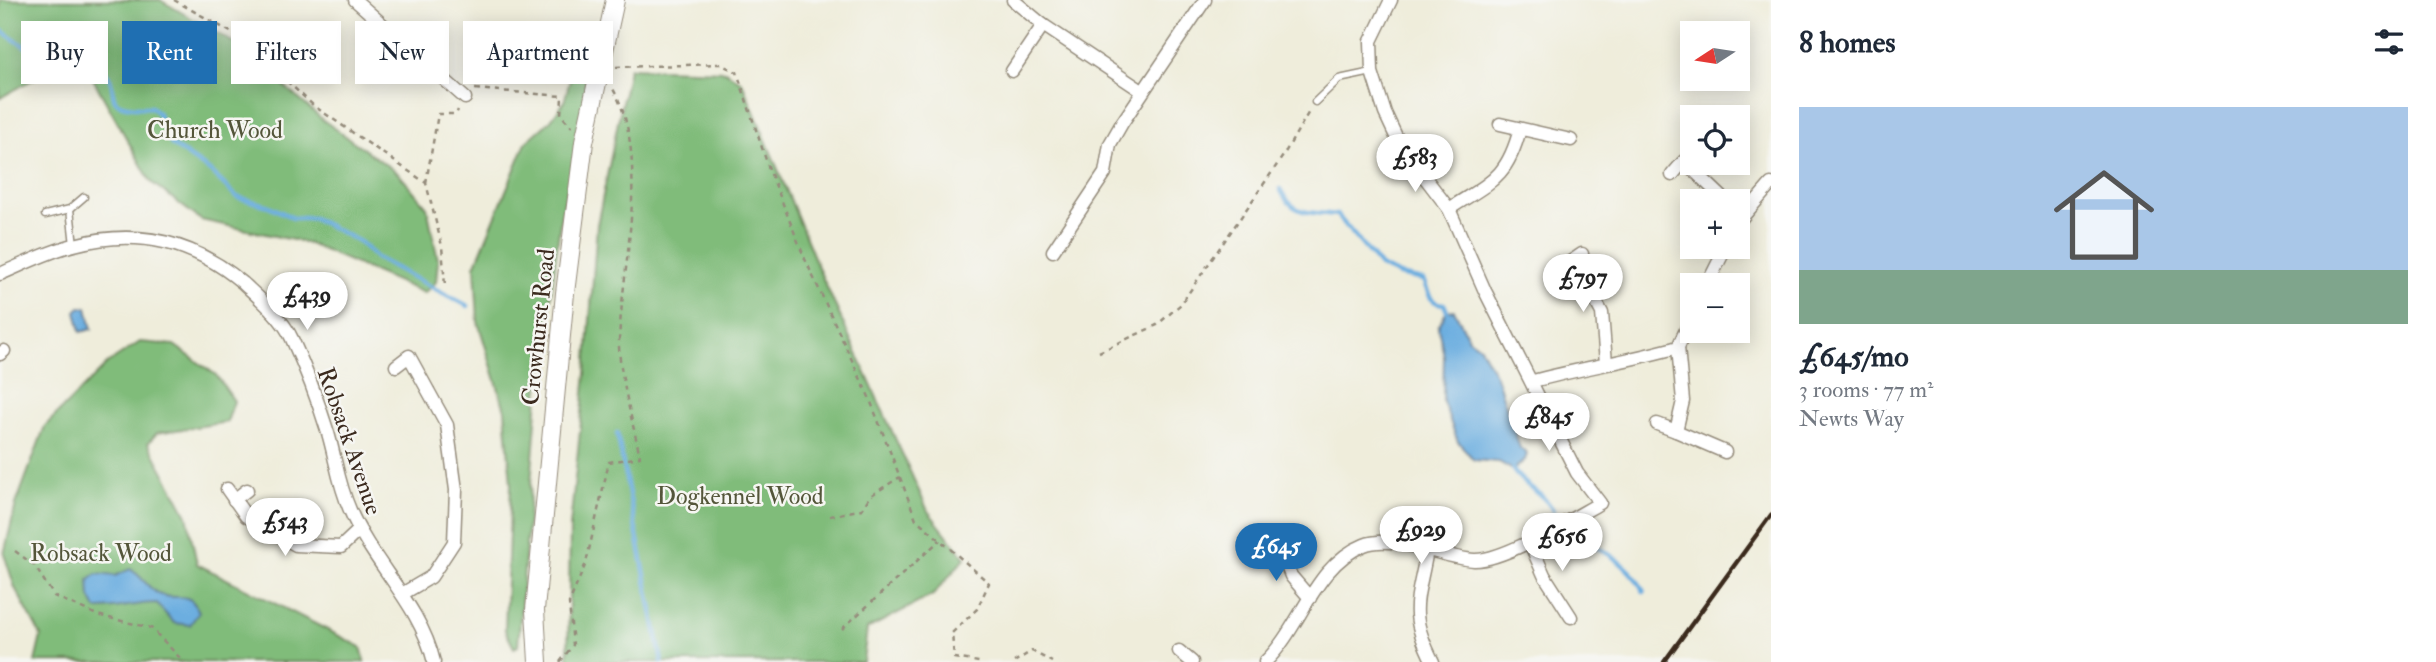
<!DOCTYPE html>
<html lang="en">
<head>
<meta charset="utf-8">
<style>
	:root { --surface:#fff; --page:#f6f6f7; --text:#1f2937; --muted:#747a83; --line:#e0e1e3; --accent:#1f6fb2 }
	body { margin:0; font-family:"IM FELL Double Pica",serif; background:var(--page); color:var(--text); height:100vh; display:flex; flex-direction:column; font-size:26px; white-space:nowrap }
	* { box-sizing:border-box; margin:0 }
	p { font-size:23px; color:var(--muted) }
	.icon { flex:none; width:38px; height:38px; fill:none; stroke:currentColor; stroke-width:2; stroke-linecap:round; stroke-linejoin:round }
	.map { position:relative; flex:1; overflow:hidden }
	.details { display:flex; flex-direction:column; background:var(--surface); width:665px }
	.details>* { flex:none }
	.hud { position:absolute; left:21px; top:21px; width:665px; height:63px; display:flex; gap:14px }
	.needle { width:46px; rotate:258deg }
	.fabs { position:absolute; left:1680px; top:21px; display:grid; gap:14px }
	.fabs a { display:grid; place-items:center; width:70px; height:70px; border-radius:0px; background:var(--surface); box-shadow:0 4px 18px #0003; font-size:35px }
	.price { position:absolute; translate:-50% -60px; padding:0 16px; border-radius:24px; background:#fff; color:#222; font-size:23px; line-height:46px; filter:drop-shadow(0 2px 4px #0008) }
	.price::after { content:''; position:absolute; left:50%; top:42px; width:21px; height:16px; margin-left:-10px; background:inherit; clip-path:polygon(0 0,100% 0,50% 100%) }
	.price.active { background:var(--accent); color:#fff }
	ul { padding:0; list-style:none }
	li { display:grid; align-content:center; gap:14px; height:371px; padding:0 28px }
	li+li { border-top:2px solid var(--line) }
	li span { display:grid; place-items:center; height:217px; border-radius:0px; color:#555 }
	li>.icon { margin-inline-start:auto }
	span .icon { width:126px; height:126px; fill:#fffc; stroke-width:1 }
	li b { font-size:30px }
	h2 { display:flex; justify-content:space-between; align-items:center; height:84px; padding:0 28px; font-size:30px }
	.chip { padding:0 24px; border-radius:0px; background:var(--surface); box-shadow:0 4px 18px #0003; font-size:24px; line-height:63px }
	.chip.active { background:var(--accent); color:#fff }
	main { display:flex; flex:1; min-height:0 }
	.map>svg:first-child { display:block }
	.forest { fill:#80bc7a; stroke:#5e734c; stroke-width:2 }
	.water { fill:#6caee0; stroke:#546c7f; stroke-width:2 }
	.lines { fill:none; stroke-linecap:round; stroke-linejoin:round }
	.stream { stroke:#6caee0; stroke-width:4.5 }
	.service-casing { stroke:#958c7c; stroke-width:9 }
	.minor-casing { stroke:#958c7c; stroke-width:15 }
	.secondary-casing { stroke:#958c7c; stroke-width:20 }
	.path { stroke:#958c7c; stroke-width:2.5; stroke-dasharray:5 5; stroke-linecap:butt }
	.service { stroke:#fff; stroke-width:6 }
	.minor { stroke:#fff; stroke-width:12 }
	.secondary { stroke:#fff; stroke-width:18 }
	.rail { stroke:#3b2a1e; stroke-width:4.5 }
	.labels { text-anchor:middle; stroke-width:5; stroke-linejoin:round; paint-order:stroke }
	.park-label { font-size:24px; fill:#54563a; stroke:#f6f6f2 }
	.street-label { font-size:24px; fill:#3b2a1e; stroke:#f6f6f2 }
</style>
</head>
<body>
<main>
<div class="map">
<svg width="1771" height="662" viewBox="0 0 1771 662">
	<rect width="100%" height="100%" fill="#f6f6f2"/>
	<filter id="ink" filterUnits="userSpaceOnUse"><feTurbulence type="fractalNoise" baseFrequency=".0143" numOctaves="2"/><feDisplacementMap in="SourceGraphic" scale="14" xChannelSelector="R" yChannelSelector="G"/><feConvolveMatrix kernelMatrix="1 2 1 2 8 2 1 2 1" color-interpolation-filters="sRGB"/></filter>
	<filter id="wash" filterUnits="userSpaceOnUse"><feTurbulence type="fractalNoise" baseFrequency=".00686" numOctaves="4" result="noise"/><feDisplacementMap in="SourceGraphic" scale="28" xChannelSelector="R" yChannelSelector="G"/><feGaussianBlur stdDeviation="1.57" result="paint"/><feColorMatrix in="noise" values="0 0 0 0 0 0 0 0 0 0 0 0 0 0 0 0 0 1.4 0 .05"/><feComposite in="paint" operator="in"/></filter>
	<g filter="url(#wash)">
		<rect width="100%" height="100%" fill="#efeddb"/>
		<!-- forest -->
		<g class="forest">
			<polygon points="0,0 160,0 234,43 323,120 399,174 427,207 438,260 436,282 424,293 307,243 201,220 151,182 88,70 62,63 0,98"/>
			<polygon points="629,68 725,71 742,82 820,272 928,511 965,558 933,595 867,629 863,662 568,662 570,526 586,374 597,225"/>
			<polygon points="580,74 585,79 586,109 561,216 538,396 518,646 514,648 505,630 511,484 505,410 478,322 475,266 526,142 550,121 564,102 571,76"/>
			<polygon points="140,342 174,345 216,375 234,401 227,422 157,433 148,443 187,515 197,564 361,647 365,662 35,662 41,636 15,588 4,554 16,504 45,426 107,364"/>
		</g>
		<!-- water -->
		<g class="water">
			<polygon points="80,307 87,308 92,329 81,332 76,311"/>
			<polygon points="1454,310 1469,339 1480,347 1496,376 1520,448 1527,454 1525,460 1513,470 1499,462 1474,460 1458,442 1443,402 1444,356 1438,327 1447,311"/>
			<path d="M130,569C143,576 147,589 161,595C178,601 189,589 199,612L190,625L174,623L156,603C135,603 117,610 96,609L90,597L89,580L97,574L115,576Z"/>
		</g>
		<g class="lines">
			<!-- stream -->
			<g class="stream">
				<path d="M0,30C14,39 26,49 43,54C64,59 79,49 100,67C128,90 91,109 151,107L158,113L172,145L210,171L237,197L269,206L293,218H313L360,242L376,258L468,306"/>
				<path d="M1280,189C1295,218 1310,211 1337,215L1380,266L1399,275L1423,280C1429,292 1428,303 1444,304L1447,311"/>
				<polyline points="617,433 662,662"/>
				<path d="M1513,470C1524,487 1542,491 1553,510"/>
				<path d="M1574,532C1580,543 1585,542 1596,547C1615,556 1635,573 1644,592"/>
			</g>
		</g>
	</g>
	<g filter="url(#ink)">
		<g class="lines">
			<!-- service casing -->
			<g class="service-casing">
				<g id="service">
					<polyline points="1315,102 1339,79 1372,72"/>
					<polyline points="70,209 74,245"/>
					<polyline points="45,215 70,209 84,197"/>
				</g>
			</g>
			<!-- minor casing -->
			<g class="minor-casing">
				<g id="minor">
					<polyline points="355,0 465,98"/>
					<polyline points="1013,0 1043,25 1142,91"/>
					<polyline points="1012,71 1043,25"/>
					<polyline points="1500,124 1571,140"/>
					<polyline points="1672,175 1684,161 1726,201"/>
					<path d="M1449,209C1490,182 1507,179 1520,129"/>
					<polyline points="1738,222 1771,184"/>
					<polyline points="1053,251 1105,173 1110,144 1122,123 1205,0"/>
					<polyline points="1574,261 1602,313 1606,363"/>
					<polyline points="1560,269 1582,254"/>
					<path d="M0,274C24,264 49,251 74,245C138,228 193,241 243,283C259,298 283,318 292,339C306,369 318,401 328,433C336,460 338,483 350,510C372,563 420,604 434,662"/>
					<polyline points="1707,285 1726,247"/>
					<polyline points="1678,347 1683,401 1676,431 1725,452"/>
					<polyline points="0,354 4,351"/>
					<polyline points="396,366 409,356 447,425 456,490 454,542 431,577 402,594"/>
					<path d="M1533,381C1581,368 1630,361 1678,347L1692,317"/>
					<polyline points="1657,424 1676,431"/>
					<polyline points="227,489 246,516 296,545 341,547 358,531"/>
					<polyline points="234,500 247,490"/>
					<polyline points="1530,543 1544,575 1571,617"/>
					<polyline points="1279,546 1291,576 1310,598"/>
					<path d="M1427,550C1418,602 1407,611 1433,662"/>
					<polyline points="1179,651 1192,662"/>
					<path d="M1265,662C1301,628 1314,565 1364,545C1394,533 1443,558 1474,560C1504,561 1573,518 1600,503L1577,473L1485,291L1449,209L1400,145L1385,113L1372,72L1371,41L1391,0"/>
				</g>
			</g>
			<!-- secondary casing -->
			<g class="secondary-casing">
				<polyline id="secondary" points="538,662 535,610 565,293 584,142 615,0"/>
			</g>
			<!-- path -->
			<g class="path">
				<polyline points="174,0 236,35 314,106 426,183 442,246 445,286"/>
				<polyline points="616,67 720,64 737,72 769,169 805,259 869,397 916,519 989,583 977,609 952,633 954,658 979,662"/>
				<polyline points="475,89 562,96 561,115 572,127"/>
				<polyline points="426,183 438,114 456,114 458,110"/>
				<polyline points="1099,352 1157,325 1181,304 1283,156 1310,110"/>
				<polyline points="830,516 862,509 870,496 900,477"/>
				<polyline points="15,551 34,565 54,596 97,615 151,628 184,662"/>
				<polyline points="842,629 940,540"/>
				<path d="M560,662L573,645L569,603L586,563L609,462L640,457C634,426 618,370 619,341C622,268 651,155 613,89"/>
				<polyline points="1014,662 1032,651 1052,662"/>
			</g>
			<!-- service -->
			<use href="#service" class="service"/>
			<!-- minor -->
			<use href="#minor" class="minor"/>
			<!-- secondary -->
			<use href="#secondary" class="secondary"/>
			<!-- rail -->
			<polyline class="rail" points="1664,662 1771,515"/>
		</g>
	</g>
	<g class="labels">
		<!-- park labels -->
		<g class="park-label">
			<text x="215" y="138">Church Wood</text>
			<text x="740" y="504">Dogkennel Wood</text>
			<text x="101" y="561">Robsack Wood</text>
		</g>
		<!-- street labels -->
		<g class="street-label">
			<text transform="translate(538 327) rotate(-84)" y="8">Crowhurst Road</text>
			<text transform="translate(350 441) rotate(71)" y="8">Robsack Avenue</text>
		</g>
	</g>
</svg>
<div class="fabs">
<a><svg class="needle" viewBox="-14 -14 28 28"><path d="M0-13l5 13h-10z" fill="#e53935"/><path d="M0 13l5-13h-10z" fill="#747a83"/></svg></a>
<a><svg class="icon" aria-label="locate" viewBox="0 0 24 24"><circle cx="12" cy="12" r="6"/><path d="M12 2v4M12 18v4M2 12h4M18 12h4"/></svg></a>
<a>+</a>
<a>−</a>
</div>
<b class="price" style="left:1415px;top:194px">£583</b>
<b class="price" style="left:1583px;top:314px">£797</b>
<b class="price" style="left:307px;top:332px">£439</b>
<b class="price" style="left:1549px;top:453px">£845</b>
<b class="price" style="left:285px;top:558px">£543</b>
<b class="price" style="left:1421px;top:566px">£929</b>
<b class="price" style="left:1562px;top:573px">£656</b>
<b class="price active" style="left:1276px;top:583px">£645</b>
<div class="hud">
<a class="chip">Buy</a>
<a class="chip active">Rent</a>
<a class="chip">Filters</a>
<a class="chip">New</a>
<a class="chip">Apartment</a>
</div>
</div>
<section class="details">
<h2>8 homes<svg class="icon" aria-label="filters" viewBox="0 0 24 24"><path d="M4 7h16M4 17h16"/><circle cx="9" cy="7" r="2"/><circle cx="15" cy="17" r="2"/></svg></h2>
<ul>
<li><span style="background:linear-gradient(#a9c7e8 75%,#7fa58c 0)"><svg class="icon" aria-label="home" viewBox="0 0 24 24"><path d="M3 11l9-7 9 7M6 9v11h12V9"/></svg></span><div><b>£645/mo</b><p>3 rooms · 77 m²</p><p>Newts Way</p></div></li>
</ul>
</section>
</main>
</body>
</html>
